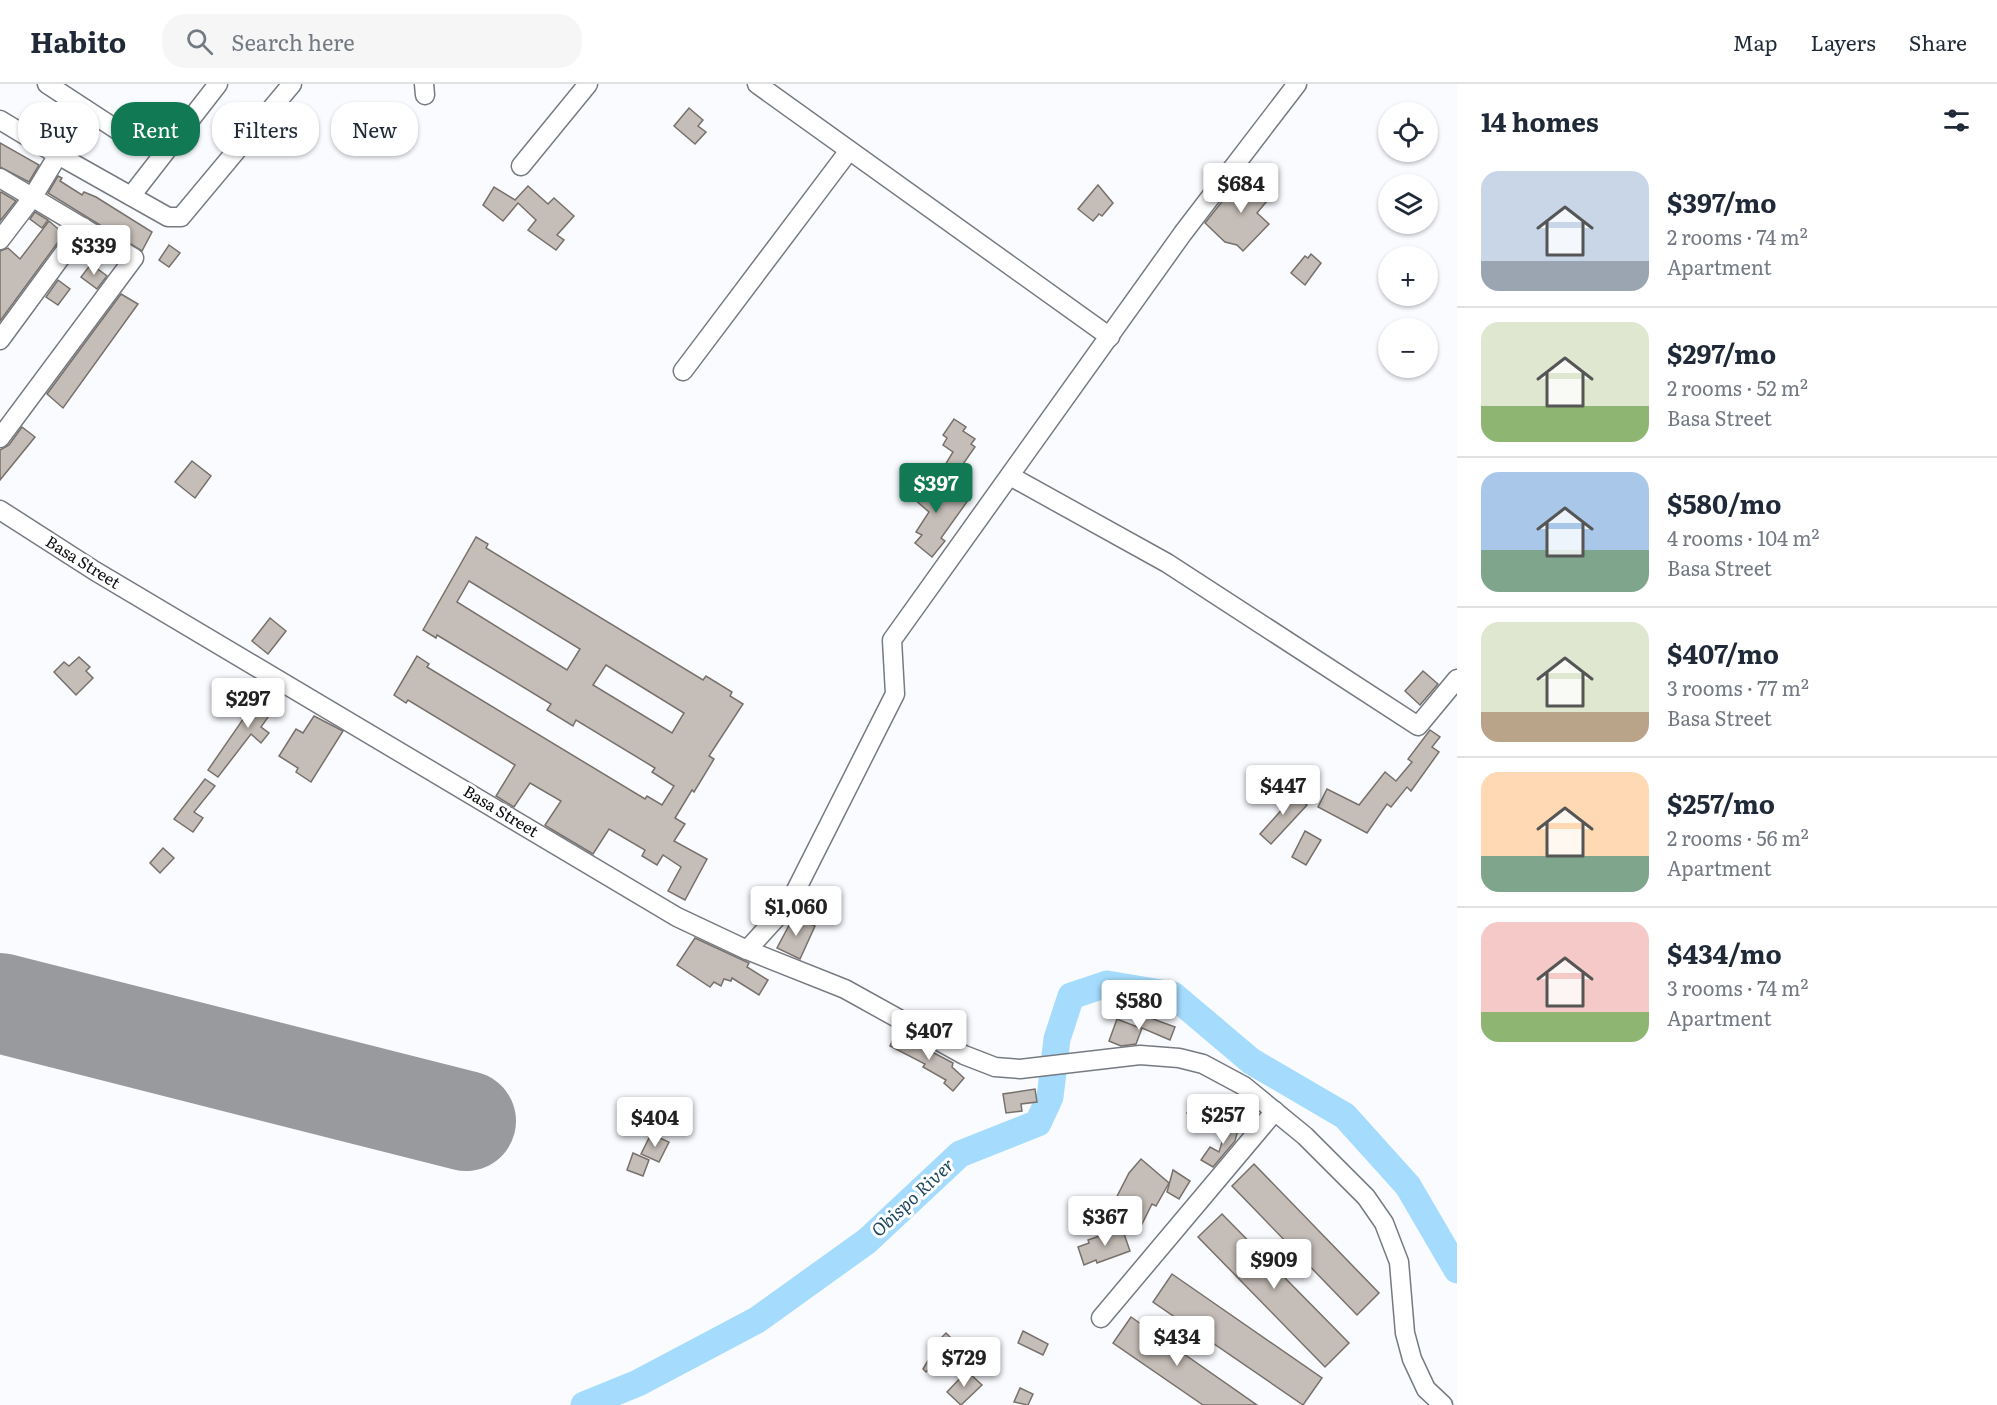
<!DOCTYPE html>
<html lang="en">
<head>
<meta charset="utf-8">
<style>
	:root { --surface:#fff; --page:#f6f6f7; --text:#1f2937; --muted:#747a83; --line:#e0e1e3; --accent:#117953 }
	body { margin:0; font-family:Literata,serif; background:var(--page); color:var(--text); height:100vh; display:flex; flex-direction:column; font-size:22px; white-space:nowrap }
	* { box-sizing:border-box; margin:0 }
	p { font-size:20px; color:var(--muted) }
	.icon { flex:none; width:33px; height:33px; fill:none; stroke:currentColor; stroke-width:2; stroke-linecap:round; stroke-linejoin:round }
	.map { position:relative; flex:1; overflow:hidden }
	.panel { display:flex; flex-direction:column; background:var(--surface); width:540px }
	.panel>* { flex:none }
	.banner { position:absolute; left:18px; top:18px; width:570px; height:54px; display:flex; gap:12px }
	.controls { position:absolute; left:1378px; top:18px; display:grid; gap:12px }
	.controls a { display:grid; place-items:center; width:60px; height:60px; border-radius:50%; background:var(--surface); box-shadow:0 2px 4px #0004; font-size:30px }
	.price { position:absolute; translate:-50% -51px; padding:0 14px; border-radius:6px; background:#fff; color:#222; font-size:20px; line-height:39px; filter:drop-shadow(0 2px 3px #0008) }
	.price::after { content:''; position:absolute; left:50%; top:36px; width:18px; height:14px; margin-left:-9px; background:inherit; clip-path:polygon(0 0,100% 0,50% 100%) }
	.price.on { background:var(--accent); color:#fff }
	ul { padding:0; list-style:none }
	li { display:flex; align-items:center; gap:18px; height:150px; padding:0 24px }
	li+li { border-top:2px solid var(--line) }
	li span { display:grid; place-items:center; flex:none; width:168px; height:120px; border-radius:18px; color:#555 }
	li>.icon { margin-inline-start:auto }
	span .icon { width:72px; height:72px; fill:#fffc; stroke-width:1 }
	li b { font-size:26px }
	h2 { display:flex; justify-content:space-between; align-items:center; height:72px; padding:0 24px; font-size:26px }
	.chip { padding:0 21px; border-radius:24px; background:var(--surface); box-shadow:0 2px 4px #0004; font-size:21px; line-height:54px }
	.chip.on { background:var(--accent); color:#fff }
	header { display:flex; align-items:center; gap:36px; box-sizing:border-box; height:84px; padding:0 30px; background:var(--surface); border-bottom:2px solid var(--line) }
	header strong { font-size:28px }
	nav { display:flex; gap:33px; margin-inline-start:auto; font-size:21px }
	.search { width:420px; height:54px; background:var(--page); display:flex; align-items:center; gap:15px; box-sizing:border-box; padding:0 21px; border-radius:24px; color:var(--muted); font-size:22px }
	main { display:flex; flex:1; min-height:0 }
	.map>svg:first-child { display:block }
	.built { fill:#ebf2fe }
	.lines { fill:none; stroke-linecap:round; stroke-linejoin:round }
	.river { stroke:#a5dcfe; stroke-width:27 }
	.runway { stroke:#989a9e; stroke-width:100 }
	.building { fill:#c5bdb7; stroke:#78716b; stroke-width:1.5; fill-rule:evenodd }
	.minor-casing { stroke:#767b82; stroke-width:21 }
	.minor { stroke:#fff; stroke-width:18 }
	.labels { text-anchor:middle; stroke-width:6; stroke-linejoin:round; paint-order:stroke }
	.street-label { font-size:16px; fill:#0e0f12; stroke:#fff }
	.water-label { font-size:18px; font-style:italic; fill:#1e485f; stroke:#fff }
</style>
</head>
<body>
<header>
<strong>Habito</strong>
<div class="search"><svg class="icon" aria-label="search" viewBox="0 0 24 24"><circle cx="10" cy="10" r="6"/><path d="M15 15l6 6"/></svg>Search here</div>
<nav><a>Map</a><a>Layers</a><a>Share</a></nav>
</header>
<main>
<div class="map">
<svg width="1457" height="1321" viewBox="0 0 1457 1321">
	<rect width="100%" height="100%" fill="#f9fbff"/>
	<!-- built -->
	<polygon class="built" points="0,888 507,1017 490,1083 0,958"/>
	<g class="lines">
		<!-- river -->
		<polyline class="river" points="584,1321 638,1299 757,1236 867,1157 960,1070 1038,1039 1050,1013 1057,955 1071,912 1107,900 1173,911 1251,977 1345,1032 1408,1102 1457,1186"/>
		<!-- runway -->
		<polyline class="runway" points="0,919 466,1037"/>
	</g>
	<!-- building -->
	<g class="building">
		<polygon points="689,24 703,36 698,42 706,48 695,60 674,42"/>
		<polygon points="0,59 39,81 29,98 0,83"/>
		<polygon points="1244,90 1273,110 1257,129 1269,140 1243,167 1237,161 1225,158 1205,139"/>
		<polygon points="58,92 62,94 60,97 82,111 84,108 96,113 152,148 142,167 48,109"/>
		<polygon points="1098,101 1113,119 1102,132 1099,130 1093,137 1078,125"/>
		<polygon points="528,102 548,120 554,114 574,132 557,151 564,156 556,166 528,146 536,136 518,119 503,137 483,121 494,103 515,116"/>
		<polygon points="1,108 16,117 0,137 0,109"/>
		<polygon points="35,128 48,136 42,144 30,135"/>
		<polygon points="49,137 64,150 0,237 0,167 8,164 20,175"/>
		<polygon points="169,161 180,169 169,183 159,176"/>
		<polygon points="1311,170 1321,179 1305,201 1291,189 1305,172 1308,174"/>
		<polygon points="91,180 107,192 97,205 81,193"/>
		<polygon points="58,196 70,205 58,221 46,213"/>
		<polygon points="121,210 138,220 63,324 47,310"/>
		<polygon points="954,335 966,343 963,347 975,355 971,360 975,363 954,393 942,386 953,368 943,361 947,354 943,351"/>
		<polygon points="22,343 35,353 0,396 0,366 9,361"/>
		<polygon points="192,377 211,392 195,414 175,398"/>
		<polygon points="916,394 942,415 951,402 969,415 941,454 945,457 932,473 915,459 922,451 916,448 929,428 906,408"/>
		<path d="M476,453L488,460L486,464L703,596L706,592L732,608L730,612L743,620L709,672L714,675L694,708L692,706L675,734L685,740L674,757L707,775L685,816L668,807L681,783L663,771L657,781L642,772L645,766L609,745L593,770L551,745L545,741L561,717L530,699L514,723L496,712L515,681L408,616L406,619L394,611L417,572L429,580L427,583L645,715L647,712L662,721L674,702L652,688L655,684L576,636L573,642L547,626L551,620L437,551L436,554L423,546ZM469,497L580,565L567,586L457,518ZM606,581L684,629L672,649L593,601Z"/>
		<polygon points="270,534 286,547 268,570 252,557"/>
		<polygon points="79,573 90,583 86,587 93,594 76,611 54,588 64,578 69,582"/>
		<polygon points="1423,587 1438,600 1420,621 1405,607"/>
		<polygon points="266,602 283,612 261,643 269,649 261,659 251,650 218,693 208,686"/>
		<polygon points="314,632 343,647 311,698 296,688 298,684 279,672 296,645 303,649"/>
		<polygon points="1430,646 1440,653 1432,663 1439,668 1411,707 1407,703 1391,723 1387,720 1367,749 1318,723 1327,705 1359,721 1385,688 1396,697 1412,678 1408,675"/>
		<polygon points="205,695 215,702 194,728 203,734 193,748 174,735"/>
		<polygon points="1283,704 1307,721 1271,760 1260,750 1285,722 1275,714"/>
		<polygon points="1305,747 1321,756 1306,781 1292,773"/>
		<polygon points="163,764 174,774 160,789 150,779"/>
		<polygon points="794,832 815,842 800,875 777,864"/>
		<polygon points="695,854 749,879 747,883 768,896 759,911 732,894 731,897 724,895 721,902 714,898 710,903 677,881"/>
		<polygon points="1145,932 1175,943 1170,956 1142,944 1136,960 1121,962 1109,957 1117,935 1140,944"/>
		<polygon points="896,949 953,979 952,983 964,994 953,1007 944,999 946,996 923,983 925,980 890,962"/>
		<polygon points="1035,1005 1037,1018 1021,1020 1022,1027 1006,1029 1003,1010"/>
		<polygon points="1195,1018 1211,1028 1202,1041 1187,1029"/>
		<polygon points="1229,1036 1240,1039 1235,1057 1213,1083 1201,1076 1210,1063 1219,1068"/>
		<polygon points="651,1050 669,1058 659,1078 641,1070"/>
		<polygon points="633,1069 649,1076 643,1092 627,1086"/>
		<polygon points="1141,1075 1169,1099 1156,1122 1152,1120 1141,1142 1110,1126 1129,1089"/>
		<polygon points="1254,1080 1379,1209 1357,1231 1232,1102"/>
		<polygon points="1173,1086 1190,1097 1179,1115 1167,1108"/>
		<polygon points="1222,1130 1349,1259 1325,1283 1198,1153"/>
		<polygon points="1122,1144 1130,1167 1097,1179 1096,1176 1084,1181 1078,1163 1089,1159 1088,1156"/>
		<polygon points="1172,1190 1322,1294 1303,1321 1153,1218"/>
		<polygon points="1131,1233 1257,1321 1203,1321 1113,1259"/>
		<polygon points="1023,1247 1048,1260 1043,1271 1018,1259"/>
		<polygon points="946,1249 956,1259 926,1288 923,1285 935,1265 933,1262"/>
		<polygon points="967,1287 982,1301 961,1321 947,1308"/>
		<polygon points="1020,1304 1033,1310 1028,1321 1014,1318"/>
	</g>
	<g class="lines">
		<!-- minor casing -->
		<g class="minor-casing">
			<g id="minor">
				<polyline points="47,0 125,51"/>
				<polyline points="424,0 425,11"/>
				<polyline points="757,0 1110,253"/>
				<polyline points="0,36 58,71 85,25"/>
				<polyline points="521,82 588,0"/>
				<polyline points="0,94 134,174 0,354"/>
				<polyline points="131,112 218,0"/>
				<polyline points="0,156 32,114 58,71 168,133 181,133 292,0"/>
				<polyline points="0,256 83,143"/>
				<polyline points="683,287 848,68"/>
				<polyline points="1010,392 1167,479 1418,642 1457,595"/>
				<polyline points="0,426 95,487 677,833 747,866 845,905 964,971 995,983 1020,985 1140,971 1179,974 1203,980 1244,1002 1305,1052 1366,1113 1384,1139 1399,1178 1405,1249 1412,1275 1426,1305 1443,1321"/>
				<polyline points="747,866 789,820 895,610 892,556 1183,149 1297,0"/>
				<polyline points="1101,1234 1275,1027"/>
			</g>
		</g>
		<!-- minor -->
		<use href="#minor" class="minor"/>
	</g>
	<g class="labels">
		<!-- street labels -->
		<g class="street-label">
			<text transform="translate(83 478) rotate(32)" y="6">Basa Street</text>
			<text transform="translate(501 727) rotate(31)" y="6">Basa Street</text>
		</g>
		<!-- water labels -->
		<g class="water-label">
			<text transform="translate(913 1114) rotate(-43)" y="6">Obispo River</text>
		</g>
	</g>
</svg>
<div class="controls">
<a><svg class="icon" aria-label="locate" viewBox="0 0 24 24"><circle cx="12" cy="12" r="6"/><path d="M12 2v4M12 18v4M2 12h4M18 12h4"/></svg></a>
<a><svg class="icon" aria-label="layers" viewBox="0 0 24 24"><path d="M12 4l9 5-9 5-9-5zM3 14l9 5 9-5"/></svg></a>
<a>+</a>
<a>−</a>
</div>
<b class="price" style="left:1241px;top:130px">$684</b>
<b class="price" style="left:94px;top:192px">$339</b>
<b class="price on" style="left:936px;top:430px">$397</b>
<b class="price" style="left:248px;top:645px">$297</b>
<b class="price" style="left:1283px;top:732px">$447</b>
<b class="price" style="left:796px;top:853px">$1,060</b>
<b class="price" style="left:1139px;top:947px">$580</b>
<b class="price" style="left:929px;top:977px">$407</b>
<b class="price" style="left:1223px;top:1061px">$257</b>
<b class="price" style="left:655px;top:1064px">$404</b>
<b class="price" style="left:1105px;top:1163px">$367</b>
<b class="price" style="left:1274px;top:1206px">$909</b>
<b class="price" style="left:1177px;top:1283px">$434</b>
<b class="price" style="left:964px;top:1304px">$729</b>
<div class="banner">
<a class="chip">Buy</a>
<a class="chip on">Rent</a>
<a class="chip">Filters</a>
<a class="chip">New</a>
</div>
</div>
<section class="panel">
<h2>14 homes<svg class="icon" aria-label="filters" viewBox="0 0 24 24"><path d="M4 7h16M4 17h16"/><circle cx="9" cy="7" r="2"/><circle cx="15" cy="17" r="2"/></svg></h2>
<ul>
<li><span style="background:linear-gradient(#c9d6e8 75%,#9aa5b1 0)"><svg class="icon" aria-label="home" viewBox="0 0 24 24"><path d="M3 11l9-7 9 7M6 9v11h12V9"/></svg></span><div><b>$397/mo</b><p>2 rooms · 74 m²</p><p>Apartment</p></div></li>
<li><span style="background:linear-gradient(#dfe7d0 70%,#8fb573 0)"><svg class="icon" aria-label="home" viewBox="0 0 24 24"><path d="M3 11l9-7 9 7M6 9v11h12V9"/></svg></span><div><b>$297/mo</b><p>2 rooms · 52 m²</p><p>Basa Street</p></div></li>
<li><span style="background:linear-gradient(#a9c7e8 65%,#7fa58c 0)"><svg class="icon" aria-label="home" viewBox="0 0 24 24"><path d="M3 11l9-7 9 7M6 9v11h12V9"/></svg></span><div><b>$580/mo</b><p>4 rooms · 104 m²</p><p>Basa Street</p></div></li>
<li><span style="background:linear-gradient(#dfe7d0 75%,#b9a48a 0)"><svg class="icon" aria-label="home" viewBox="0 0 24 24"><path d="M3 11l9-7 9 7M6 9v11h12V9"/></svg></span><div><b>$407/mo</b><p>3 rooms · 77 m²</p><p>Basa Street</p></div></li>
<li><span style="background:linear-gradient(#ffd9b3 70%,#7fa58c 0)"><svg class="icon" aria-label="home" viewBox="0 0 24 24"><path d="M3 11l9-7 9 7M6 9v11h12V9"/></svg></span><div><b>$257/mo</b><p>2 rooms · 56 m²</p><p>Apartment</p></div></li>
<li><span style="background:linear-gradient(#f6c9c9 75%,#8fb573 0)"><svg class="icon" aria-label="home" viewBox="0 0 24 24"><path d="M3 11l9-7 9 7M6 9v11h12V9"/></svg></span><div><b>$434/mo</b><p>3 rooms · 74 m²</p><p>Apartment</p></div></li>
</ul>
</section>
</main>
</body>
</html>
